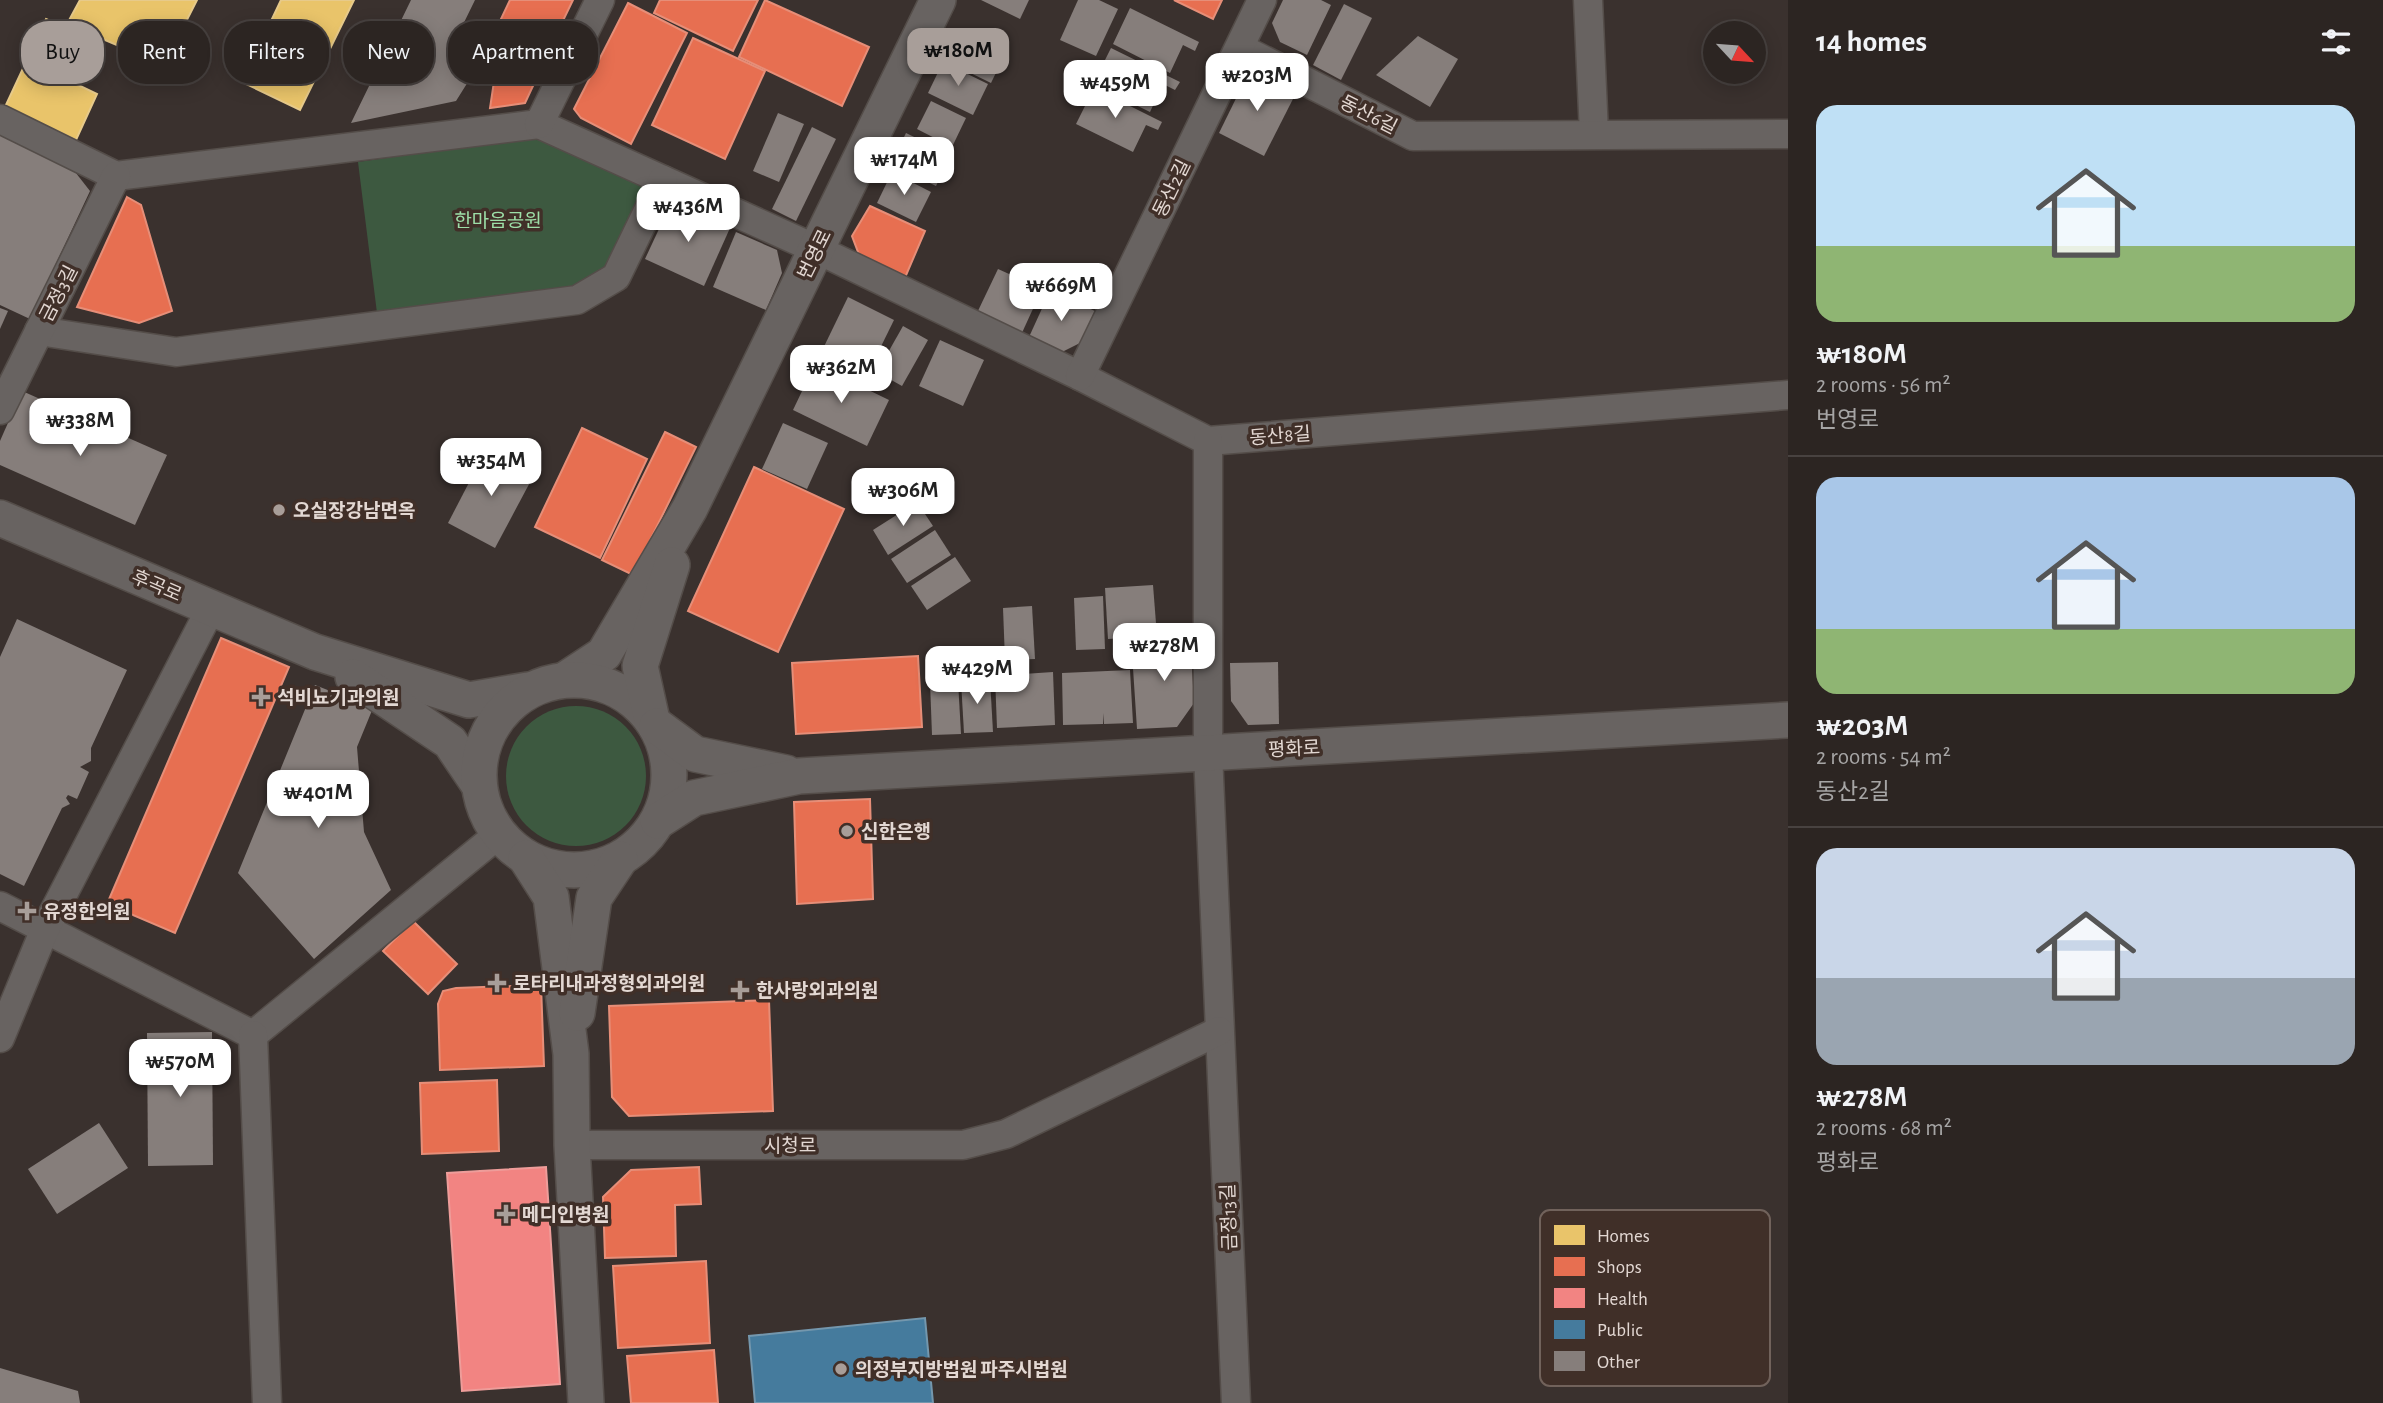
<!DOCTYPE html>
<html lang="en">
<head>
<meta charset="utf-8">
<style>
	:root { --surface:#2c2522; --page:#342d2a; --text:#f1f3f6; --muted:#a6a5a5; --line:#484240; --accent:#a89e99 }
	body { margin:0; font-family:"Alegreya Sans","Noto Sans KR",sans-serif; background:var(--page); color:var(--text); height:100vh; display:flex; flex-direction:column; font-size:26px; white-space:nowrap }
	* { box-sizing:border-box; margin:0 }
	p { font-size:23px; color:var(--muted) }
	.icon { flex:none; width:38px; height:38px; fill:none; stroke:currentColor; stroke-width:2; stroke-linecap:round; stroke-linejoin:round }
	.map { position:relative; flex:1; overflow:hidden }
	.drawer { display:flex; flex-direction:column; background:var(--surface); width:595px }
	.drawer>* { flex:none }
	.banner { position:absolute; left:21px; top:21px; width:665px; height:63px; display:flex; gap:14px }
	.needle { width:46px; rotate:116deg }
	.controls { position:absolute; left:1703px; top:21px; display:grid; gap:14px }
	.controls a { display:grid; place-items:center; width:63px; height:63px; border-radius:50%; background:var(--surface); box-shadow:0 4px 18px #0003,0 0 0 2px var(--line); font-size:35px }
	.price { position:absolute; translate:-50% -60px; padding:0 16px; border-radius:14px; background:#fff; color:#222; font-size:23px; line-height:46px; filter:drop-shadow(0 2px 4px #0008) }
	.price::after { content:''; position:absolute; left:50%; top:42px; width:21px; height:16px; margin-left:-10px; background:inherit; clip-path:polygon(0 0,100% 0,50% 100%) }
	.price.active { background:var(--accent); color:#111 }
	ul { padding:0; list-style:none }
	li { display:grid; align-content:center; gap:14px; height:371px; padding:0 28px }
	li+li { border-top:2px solid var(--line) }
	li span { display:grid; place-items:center; height:217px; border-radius:21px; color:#555 }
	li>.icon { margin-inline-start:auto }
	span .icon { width:126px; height:126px; fill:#fffc; stroke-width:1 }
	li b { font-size:30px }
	h2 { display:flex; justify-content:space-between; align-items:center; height:84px; padding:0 28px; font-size:30px }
	.chip { padding:0 24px; border-radius:28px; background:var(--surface); box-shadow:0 4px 18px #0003,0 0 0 2px var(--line); font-size:24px; line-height:63px }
	.chip.active { background:var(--accent); color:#111 }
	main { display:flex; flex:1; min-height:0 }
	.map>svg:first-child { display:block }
	.green { fill:#3d5940 }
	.homes { fill:#e9c46a; stroke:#e7ca8a; stroke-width:2 }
	.shops { fill:#e76f51; stroke:#e68e78; stroke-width:2 }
	.health { fill:#f28482; stroke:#ee9d9a; stroke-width:2 }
	.public { fill:#457b9d; stroke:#7497ad; stroke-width:2 }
	.building { fill:#867e7b }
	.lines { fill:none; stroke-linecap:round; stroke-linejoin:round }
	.minor-casing { stroke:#544d49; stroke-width:31 }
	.tertiary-casing { stroke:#544d49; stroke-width:38 }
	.minor { stroke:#686361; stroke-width:28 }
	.tertiary { stroke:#686361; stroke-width:35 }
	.poi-dot { fill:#a89e99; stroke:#402f28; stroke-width:2.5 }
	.labels { text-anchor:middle; stroke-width:7; stroke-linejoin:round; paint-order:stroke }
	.street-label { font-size:19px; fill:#e3d8d3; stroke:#402f28 }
	.park-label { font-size:19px; fill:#9ddfa8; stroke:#402f28 }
	.poi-label { font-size:19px; font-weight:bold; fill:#e3d8d3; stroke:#402f28; text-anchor:start }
	.key { fill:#402f28; stroke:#71625b; stroke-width:2 }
	.key-label { font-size:19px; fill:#e3d8d3 }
</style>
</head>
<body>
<main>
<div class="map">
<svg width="1788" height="1403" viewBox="0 0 1788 1403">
	<rect width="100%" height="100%" fill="#3a312e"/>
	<!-- green -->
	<g class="green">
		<polygon points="535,137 649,188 610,267 575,286 377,313 358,162"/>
		<circle cx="576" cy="776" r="70"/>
	</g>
	<!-- homes -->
	<g class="homes">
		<polygon points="80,0 197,0 164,65 67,24"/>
		<polygon points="281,0 354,0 300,110 242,82"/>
		<polygon points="46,19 95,42 76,84 97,94 76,140 5,107"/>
	</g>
	<!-- shops -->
	<g class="shops">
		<polygon points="510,0 573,0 542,64 491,40"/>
		<polygon points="660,0 758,0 733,51 654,13"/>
		<polygon points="765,0 869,47 842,106 739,57"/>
		<polygon points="1174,0 1222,0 1213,19"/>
		<polygon points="628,3 687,33 631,144 581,118 574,109"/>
		<polygon points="693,38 765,71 725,159 652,125"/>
		<polygon points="519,61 540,71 525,103 490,108 495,75 511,78"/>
		<polygon points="127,197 141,205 172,311 139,323 77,307"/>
		<polygon points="870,206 925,231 904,280 861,260 852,236"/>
		<polygon points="582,428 647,459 600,558 535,527"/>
		<polygon points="665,432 696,447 633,575 602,560"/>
		<polygon points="754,467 844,509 778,652 688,611"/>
		<polygon points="221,638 289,667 175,933 107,904"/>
		<polygon points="918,656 922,727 796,734 792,663"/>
		<polygon points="870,799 873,899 797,904 794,802"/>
		<polygon points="413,921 457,964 428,994 383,951"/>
		<polygon points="541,985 544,1066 440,1070 438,1004 443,991 456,988"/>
		<polygon points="769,1000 773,1111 629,1116 612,1097 609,1006"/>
		<polygon points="497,1080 499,1151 422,1154 420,1083"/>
		<polygon points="699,1167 701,1204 675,1205 676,1256 605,1258 603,1197 631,1170"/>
		<polygon points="706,1261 710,1343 618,1348 613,1266"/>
		<polygon points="714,1350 718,1403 631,1403 627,1356"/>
	</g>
	<!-- health -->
	<polygon class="health" points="546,1167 560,1384 462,1391 447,1173"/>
	<!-- public -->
	<polygon class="public" points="925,1318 933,1403 755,1403 749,1336"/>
	<!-- building -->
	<g class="building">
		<polygon points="411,0 475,0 453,45 450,60 478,66 456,101 351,123"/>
		<polygon points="981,0 1029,0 1020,19"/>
		<polygon points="1078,0 1099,0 1118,9 1096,56 1060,40"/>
		<polygon points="1283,0 1321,0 1331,5 1307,55 1280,42 1272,23"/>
		<polygon points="1344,4 1372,18 1341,80 1313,65"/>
		<polygon points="1130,8 1199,42 1195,51 1183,45 1170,73 1113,44"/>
		<polygon points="961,30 1006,52 991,83 946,61"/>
		<polygon points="1418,36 1458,59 1430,107 1376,75"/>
		<polygon points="1111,48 1180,82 1175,90 1163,84 1150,112 1093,84"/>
		<polygon points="943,62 988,84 973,115 928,93"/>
		<polygon points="1250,70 1296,93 1264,156 1219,133"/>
		<polygon points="1094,88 1162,122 1158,130 1146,125 1133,152 1076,124"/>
		<polygon points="931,101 966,118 952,147 917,129"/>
		<polygon points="778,113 804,124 779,182 753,171"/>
		<polygon points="812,127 836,139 796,221 772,209"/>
		<polygon points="906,133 951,155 936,186 891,164"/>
		<polygon points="0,134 72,168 90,191 30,319 0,305"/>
		<polygon points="892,172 931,192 916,222 877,203"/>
		<polygon points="672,201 730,228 704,286 645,259"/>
		<polygon points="736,232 777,250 782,273 766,310 713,287"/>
		<polygon points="998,269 1042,289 1021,335 976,315"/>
		<polygon points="1050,291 1095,311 1080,343 1062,352 1029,337"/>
		<polygon points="848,297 894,320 863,383 817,361"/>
		<polygon points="0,308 8,311 0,329"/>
		<polygon points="903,326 928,340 902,386 877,372"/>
		<polygon points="940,340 984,360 963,406 919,386"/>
		<polygon points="815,364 889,400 867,446 793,410"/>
		<polygon points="22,391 167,455 135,525 0,465 0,441"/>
		<polygon points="783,423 828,443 807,489 762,469"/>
		<polygon points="487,448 535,473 495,548 448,523"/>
		<polygon points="917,502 933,526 888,555 873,530"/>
		<polygon points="935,530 951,555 907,583 891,559"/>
		<polygon points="955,557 971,581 927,610 911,586"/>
		<polygon points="1153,585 1157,636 1108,639 1105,588"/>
		<polygon points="1103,596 1105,649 1076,650 1074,598"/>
		<polygon points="1032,606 1035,659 1005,660 1003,608"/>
		<polygon points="17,619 127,670 91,748 91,761 80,767 89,772 77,799 68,795 66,798 70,804 62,808 24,886 0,874 0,657"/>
		<polygon points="1190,636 1194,703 1177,727 1137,729 1132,653 1154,652 1153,638"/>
		<polygon points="1278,662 1279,724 1248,725 1231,701 1230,663"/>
		<polygon points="1130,670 1133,723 1104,724 1103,713 1103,724 1063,725 1062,673"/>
		<polygon points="1053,672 1055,725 997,728 995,676"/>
		<polygon points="990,679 993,732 964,733 961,681"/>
		<polygon points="958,681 961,734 932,735 930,682"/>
		<polygon points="315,685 373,708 357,747 364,832 391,890 314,959 238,873"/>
		<polygon points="212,1032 213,1165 148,1166 147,1033"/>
		<polygon points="99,1123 128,1168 57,1214 28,1169"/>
		<polygon points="0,1368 78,1391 80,1403 0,1403"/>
	</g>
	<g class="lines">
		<!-- minor casing -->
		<g class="minor-casing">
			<g id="minor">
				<polyline points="1588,0 1594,134"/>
				<polyline points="1240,48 1413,136 1788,134"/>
				<polyline points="0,119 116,176 539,124"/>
				<polyline points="539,124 816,249 1080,376 1208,441 1788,395"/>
				<polyline points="539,124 600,0"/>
				<polyline points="39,331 176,352 577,300 616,277 663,180"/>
				<polyline points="1080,376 1262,0"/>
				<polyline points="0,410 116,176"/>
				<polyline points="1208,441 1208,753 1236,1403"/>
				<polyline points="0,906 253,1035 499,834"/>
				<polyline points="253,1035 267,1403"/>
				<polyline points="0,1038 45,929 211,608"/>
				<polyline points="572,1145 963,1145 1006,1134 1219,1031"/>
			</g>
		</g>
		<!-- tertiary casing -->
		<g class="tertiary-casing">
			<g id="tertiary">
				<polyline points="0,518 315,652 469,700 528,690"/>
				<polyline points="353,677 450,742 479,785"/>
				<polyline points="566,679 604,654 690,508 938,0"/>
				<circle cx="574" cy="775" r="95"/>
				<polyline points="652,720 640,666 672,565"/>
				<polyline points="657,726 695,754 786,773"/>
				<polyline points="658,821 694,798 799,776 1788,720"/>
				<polyline points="526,858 551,897 571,1054 572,1145 586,1403"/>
				<polyline points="577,1013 594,898 620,859"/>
			</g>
		</g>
		<!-- minor -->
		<use href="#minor" class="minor"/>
		<!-- tertiary -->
		<use href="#tertiary" class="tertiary"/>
	</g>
	<!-- markers -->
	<g class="poi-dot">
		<circle cx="279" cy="510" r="7"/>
		<path d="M257.5 686.5h7v7h7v7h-7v7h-7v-7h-7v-7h7z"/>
		<circle cx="847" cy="831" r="7"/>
		<path d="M23.5 900.5h7v7h7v7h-7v7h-7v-7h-7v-7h7z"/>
		<path d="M493.5 972.5h7v7h7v7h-7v7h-7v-7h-7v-7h7z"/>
		<path d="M736.5 979.5h7v7h7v7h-7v7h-7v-7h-7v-7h7z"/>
		<path d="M502.5 1203.5h7v7h7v7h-7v7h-7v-7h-7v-7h7z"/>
		<circle cx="841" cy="1369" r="7"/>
	</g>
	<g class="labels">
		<!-- street labels -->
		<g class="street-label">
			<text transform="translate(1369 114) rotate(27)" y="7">동산6길</text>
			<text transform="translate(1171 188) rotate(-64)" y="7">동산2길</text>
			<text transform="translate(814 254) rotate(-64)" y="7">번영로</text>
			<text transform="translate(58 293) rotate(-63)" y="7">금정3길</text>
			<text transform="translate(1280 435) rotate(-4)" y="7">동산8길</text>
			<text transform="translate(157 585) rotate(23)" y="7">후곡로</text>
			<text transform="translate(1294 748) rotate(-3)" y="7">평화로</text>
			<text x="790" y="1152">시청로</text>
			<text transform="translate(1228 1217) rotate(-92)" y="7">금정13길</text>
		</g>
		<!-- park labels -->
		<g class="park-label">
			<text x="498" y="227">한마음공원</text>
		</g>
		<!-- poi labels -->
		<g class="poi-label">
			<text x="293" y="517">오실장강남면옥</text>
			<text x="277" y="704">석비뇨기과의원</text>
			<text x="861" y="838">신한은행</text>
			<text x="43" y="918">유정한의원</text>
			<text x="513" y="990">로타리내과정형외과의원</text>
			<text x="756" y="997">한사랑외과의원</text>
			<text x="522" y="1221">메디인병원</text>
			<text x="855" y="1376">의정부지방법원 파주시법원</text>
		</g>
	</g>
	<!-- legend -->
	<rect x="1540" y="1210" width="230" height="176" rx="10" class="key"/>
	<rect x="1554" y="1225" width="31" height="20" fill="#e9c46a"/>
	<rect x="1554" y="1257" width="31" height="19" fill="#e76f51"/>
	<rect x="1554" y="1288" width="31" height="20" fill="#f28482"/>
	<rect x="1554" y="1320" width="31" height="19" fill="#457b9d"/>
	<rect x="1554" y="1351" width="31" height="20" fill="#867e7b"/>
	<g class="key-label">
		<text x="1597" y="1242">Homes</text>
		<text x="1597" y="1273">Shops</text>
		<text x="1597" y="1305">Health</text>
		<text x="1597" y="1336">Public</text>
		<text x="1597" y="1368">Other</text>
	</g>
</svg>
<div class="controls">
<a><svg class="needle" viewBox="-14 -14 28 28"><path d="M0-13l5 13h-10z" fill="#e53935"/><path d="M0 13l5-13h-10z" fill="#a6a5a5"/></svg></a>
</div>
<b class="price active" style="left:958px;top:88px">₩180M</b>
<b class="price" style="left:1257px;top:113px">₩203M</b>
<b class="price" style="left:1115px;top:120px">₩459M</b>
<b class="price" style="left:904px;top:197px">₩174M</b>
<b class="price" style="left:688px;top:244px">₩436M</b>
<b class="price" style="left:1061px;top:323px">₩669M</b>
<b class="price" style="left:841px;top:405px">₩362M</b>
<b class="price" style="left:80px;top:458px">₩338M</b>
<b class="price" style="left:491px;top:498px">₩354M</b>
<b class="price" style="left:903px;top:528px">₩306M</b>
<b class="price" style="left:1164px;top:683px">₩278M</b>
<b class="price" style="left:977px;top:706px">₩429M</b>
<b class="price" style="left:318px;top:830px">₩401M</b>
<b class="price" style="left:180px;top:1099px">₩570M</b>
<div class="banner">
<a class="chip active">Buy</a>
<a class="chip">Rent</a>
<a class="chip">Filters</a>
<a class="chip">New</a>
<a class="chip">Apartment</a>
</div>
</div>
<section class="drawer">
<h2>14 homes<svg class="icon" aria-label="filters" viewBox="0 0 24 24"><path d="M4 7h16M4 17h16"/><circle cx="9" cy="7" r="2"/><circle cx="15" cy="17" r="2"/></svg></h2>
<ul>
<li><span style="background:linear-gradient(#bfe0f5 65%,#8fb573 0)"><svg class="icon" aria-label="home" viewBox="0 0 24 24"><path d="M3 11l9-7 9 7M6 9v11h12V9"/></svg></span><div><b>₩180M</b><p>2 rooms · 56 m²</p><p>번영로</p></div></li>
<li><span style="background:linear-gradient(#a9c7e8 70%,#8fb573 0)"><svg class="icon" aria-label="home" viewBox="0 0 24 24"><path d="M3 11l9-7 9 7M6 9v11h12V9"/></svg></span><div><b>₩203M</b><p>2 rooms · 54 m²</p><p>동산2길</p></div></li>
<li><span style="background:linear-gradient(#c9d6e8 60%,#9aa5b1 0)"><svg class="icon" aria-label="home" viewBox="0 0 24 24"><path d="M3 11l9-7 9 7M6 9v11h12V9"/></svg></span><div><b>₩278M</b><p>2 rooms · 68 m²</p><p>평화로</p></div></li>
</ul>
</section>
</main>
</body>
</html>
